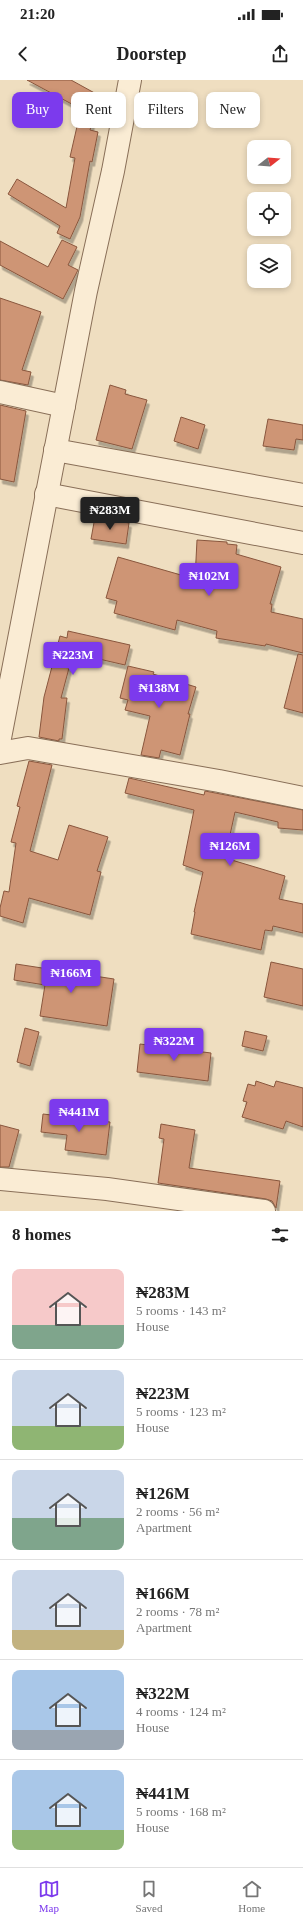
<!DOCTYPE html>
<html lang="en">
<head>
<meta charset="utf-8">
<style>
	:root { --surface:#fff; --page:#f2f2f2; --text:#222; --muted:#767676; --line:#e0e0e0; --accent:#7c3aed }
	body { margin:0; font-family:Georgia,serif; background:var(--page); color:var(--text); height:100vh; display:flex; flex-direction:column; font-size:15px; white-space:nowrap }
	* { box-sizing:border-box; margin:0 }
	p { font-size:13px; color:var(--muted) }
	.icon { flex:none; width:22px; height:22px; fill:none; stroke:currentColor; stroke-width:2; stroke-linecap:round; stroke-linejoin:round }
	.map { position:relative; height:1131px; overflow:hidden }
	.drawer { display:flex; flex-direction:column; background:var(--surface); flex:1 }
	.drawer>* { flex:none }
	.banner { position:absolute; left:12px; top:12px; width:279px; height:36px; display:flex; gap:8px }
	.needle { width:26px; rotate:73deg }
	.tools { position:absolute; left:247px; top:60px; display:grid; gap:8px }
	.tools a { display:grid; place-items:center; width:44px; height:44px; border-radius:8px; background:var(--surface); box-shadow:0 2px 6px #0003; font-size:20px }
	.price { position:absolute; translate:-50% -34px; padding:0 9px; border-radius:4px; background:var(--accent); color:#fff; font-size:13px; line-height:26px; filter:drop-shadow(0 1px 2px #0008) }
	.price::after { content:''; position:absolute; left:50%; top:24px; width:12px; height:9px; margin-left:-6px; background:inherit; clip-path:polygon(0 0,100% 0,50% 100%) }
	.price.active { background:#222; color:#fff }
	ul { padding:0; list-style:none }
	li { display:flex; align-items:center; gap:12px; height:100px; padding:0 12px }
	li+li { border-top:1px solid var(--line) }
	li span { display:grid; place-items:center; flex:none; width:112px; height:80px; border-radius:8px; color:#555 }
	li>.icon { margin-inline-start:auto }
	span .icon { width:48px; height:48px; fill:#fffc; stroke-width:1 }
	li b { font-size:17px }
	h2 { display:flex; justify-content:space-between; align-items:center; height:48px; padding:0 12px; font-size:17px }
	.pill { padding:0 14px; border-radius:8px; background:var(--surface); box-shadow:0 2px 6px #0003; font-size:14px; line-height:36px }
	.pill.active { background:var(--accent); color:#fff }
	.status { display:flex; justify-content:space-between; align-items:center; height:28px; padding:0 20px; background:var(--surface); direction:ltr }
	.status svg { height:11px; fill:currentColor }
	header { display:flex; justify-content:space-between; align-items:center; height:52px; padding:0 12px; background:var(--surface); font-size:18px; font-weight:700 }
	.dock { display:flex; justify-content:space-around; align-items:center; height:56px; border-top:1px solid var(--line); background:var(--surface); font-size:11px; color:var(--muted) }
	.dock a { display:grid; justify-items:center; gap:2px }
	.dock .active { color:var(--accent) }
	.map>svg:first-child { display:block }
	.building { fill:#ce9575; stroke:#89563d; filter:url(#shadow) }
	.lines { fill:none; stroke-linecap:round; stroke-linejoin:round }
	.minor-casing { stroke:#896f58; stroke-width:24 }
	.minor { stroke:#faecd4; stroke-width:22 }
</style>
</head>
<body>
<div class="status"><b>21:20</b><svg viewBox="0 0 49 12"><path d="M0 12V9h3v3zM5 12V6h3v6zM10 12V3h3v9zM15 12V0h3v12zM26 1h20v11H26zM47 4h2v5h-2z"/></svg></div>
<header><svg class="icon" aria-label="back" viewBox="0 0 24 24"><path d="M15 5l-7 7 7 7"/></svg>Doorstep<svg class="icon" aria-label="share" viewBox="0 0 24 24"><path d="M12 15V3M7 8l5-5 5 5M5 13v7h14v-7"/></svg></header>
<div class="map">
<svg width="303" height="1131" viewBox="0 0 303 1131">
	<defs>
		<filter id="shadow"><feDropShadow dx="2.5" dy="4.5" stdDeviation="0" flood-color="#0004"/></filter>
	</defs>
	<rect width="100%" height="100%" fill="#efdec0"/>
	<!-- building -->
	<g class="building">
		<polygon points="27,0 71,0 100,16 90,50 98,52 92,82 90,81 80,137 70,159 57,153 60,146 8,114 17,99 66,128 75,78 70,77 81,29"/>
		<polygon points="62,160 77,167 68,185 78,190 63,219 0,185 0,161 48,187"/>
		<polygon points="0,218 41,232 22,290 31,292 28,305 0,300"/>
		<polygon points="110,305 126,310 125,314 147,320 132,369 96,360"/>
		<polygon points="0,325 26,331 14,402 0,399"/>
		<polygon points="181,337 205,345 198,369 174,361"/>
		<polygon points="268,339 303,345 303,360 296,359 294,370 263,366"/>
		<polygon points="95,437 129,443 126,464 91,459"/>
		<polygon points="197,460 227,462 227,464 237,465 236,474 281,487 270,524 272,524 271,532 303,539 303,573 266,564 265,566 216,558 217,551 177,540 175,550 114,533 117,521 106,518 118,477 195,499"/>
		<polygon points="68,551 130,565 125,585 73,573 61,618 67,618 62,659 59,659 59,661 39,657 44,617 60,556 67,558"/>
		<polygon points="298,574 303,575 303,633 284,628"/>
		<polygon points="128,586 154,592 153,594 196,607 188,634 190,634 180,675 161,670 159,678 141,675 150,636 125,630 128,620 120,618"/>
		<polygon points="29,681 52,685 30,771 58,780 69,745 108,757 97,791 101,792 90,835 29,818 23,843 0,836 0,828 4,811 9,812 16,763 11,762 20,727 17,726"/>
		<polygon points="129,698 204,715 205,711 303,730 303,750 278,748 278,742 235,732 225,778 285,796 279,819 303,824 303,853 273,846 272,851 265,850 261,870 191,854 195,832 194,832 203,792 183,785 194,730 125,713"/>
		<polygon points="271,882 303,889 303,926 264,917"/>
		<polygon points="16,884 114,899 107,946 40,936 45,905 14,900"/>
		<polygon points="25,948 39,952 30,986 17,982"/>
		<polygon points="245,951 267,956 263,971 242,966"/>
		<polygon points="140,964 211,973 208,1001 137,992"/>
		<polygon points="256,1001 274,1007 276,1001 303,1008 303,1047 286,1041 283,1049 242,1037 247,1022 243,1021 248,1004 255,1006"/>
		<polygon points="43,1034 110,1042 106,1075 65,1070 67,1055 41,1052"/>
		<polygon points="161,1044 195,1050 189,1088 280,1101 276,1128 272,1121 266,1119 158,1103 164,1059 159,1058"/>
		<polygon points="0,1045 19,1050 9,1087 0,1087"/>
	</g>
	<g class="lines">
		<!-- minor casing -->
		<g class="minor-casing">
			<g id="minor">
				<polyline points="0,312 64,326"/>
				<polyline points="55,370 303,415"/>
				<polyline points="46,414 303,463"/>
				<polyline points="0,658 86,211 113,91 130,0"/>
				<polyline points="0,673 28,668 219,701 303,718"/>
				<polyline points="0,1099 107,1109 264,1131"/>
			</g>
		</g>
		<!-- minor -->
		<use href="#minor" class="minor"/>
	</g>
</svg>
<div class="tools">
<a><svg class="needle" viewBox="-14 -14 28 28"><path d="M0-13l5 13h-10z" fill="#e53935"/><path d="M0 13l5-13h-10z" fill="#767676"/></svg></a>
<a><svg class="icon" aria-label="locate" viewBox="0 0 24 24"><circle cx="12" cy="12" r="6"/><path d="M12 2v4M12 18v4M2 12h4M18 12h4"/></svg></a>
<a><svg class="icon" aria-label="layers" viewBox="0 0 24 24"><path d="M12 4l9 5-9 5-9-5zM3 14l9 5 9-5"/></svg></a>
</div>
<b class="price active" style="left:110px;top:451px">₦283M</b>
<b class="price" style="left:209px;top:517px">₦102M</b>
<b class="price" style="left:73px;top:596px">₦223M</b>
<b class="price" style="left:159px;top:629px">₦138M</b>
<b class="price" style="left:230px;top:787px">₦126M</b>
<b class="price" style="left:71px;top:914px">₦166M</b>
<b class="price" style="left:174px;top:982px">₦322M</b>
<b class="price" style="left:79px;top:1053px">₦441M</b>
<div class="banner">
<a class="pill active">Buy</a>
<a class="pill">Rent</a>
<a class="pill">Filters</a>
<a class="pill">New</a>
</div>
</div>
<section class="drawer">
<h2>8 homes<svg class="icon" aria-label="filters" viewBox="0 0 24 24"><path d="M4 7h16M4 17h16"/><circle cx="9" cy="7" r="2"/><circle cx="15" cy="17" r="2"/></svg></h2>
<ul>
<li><span style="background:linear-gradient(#f6c9c9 70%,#7fa58c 0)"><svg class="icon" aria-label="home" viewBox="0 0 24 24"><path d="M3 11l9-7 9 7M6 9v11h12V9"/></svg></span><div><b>₦283M</b><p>5 rooms · 143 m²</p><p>House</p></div></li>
<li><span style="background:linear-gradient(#c9d6e8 70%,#8fb573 0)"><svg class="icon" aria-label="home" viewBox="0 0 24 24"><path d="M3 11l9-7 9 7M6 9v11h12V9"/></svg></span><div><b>₦223M</b><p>5 rooms · 123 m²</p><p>House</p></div></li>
<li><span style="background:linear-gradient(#c9d6e8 60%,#7fa58c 0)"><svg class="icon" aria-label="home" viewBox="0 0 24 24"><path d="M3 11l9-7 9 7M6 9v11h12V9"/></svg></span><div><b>₦126M</b><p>2 rooms · 56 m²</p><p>Apartment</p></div></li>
<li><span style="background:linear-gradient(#c9d6e8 75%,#c2b280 0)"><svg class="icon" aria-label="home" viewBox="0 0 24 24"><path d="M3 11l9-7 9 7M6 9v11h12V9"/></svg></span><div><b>₦166M</b><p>2 rooms · 78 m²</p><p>Apartment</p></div></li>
<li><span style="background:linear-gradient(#a9c7e8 75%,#9aa5b1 0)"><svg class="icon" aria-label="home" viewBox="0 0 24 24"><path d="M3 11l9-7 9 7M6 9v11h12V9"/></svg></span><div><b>₦322M</b><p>4 rooms · 124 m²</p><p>House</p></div></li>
<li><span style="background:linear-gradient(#a9c7e8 75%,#8fb573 0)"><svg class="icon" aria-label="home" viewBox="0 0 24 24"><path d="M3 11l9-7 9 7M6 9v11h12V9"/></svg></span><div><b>₦441M</b><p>5 rooms · 168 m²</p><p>House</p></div></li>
</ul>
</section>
<nav class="dock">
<a class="active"><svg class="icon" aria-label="map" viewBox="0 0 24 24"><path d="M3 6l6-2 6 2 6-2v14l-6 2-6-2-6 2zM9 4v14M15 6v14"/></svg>Map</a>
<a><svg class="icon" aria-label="saved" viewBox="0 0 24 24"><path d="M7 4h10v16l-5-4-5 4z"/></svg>Saved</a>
<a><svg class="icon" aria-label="home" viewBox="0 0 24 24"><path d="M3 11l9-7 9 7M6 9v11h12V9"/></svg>Home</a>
</nav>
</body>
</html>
